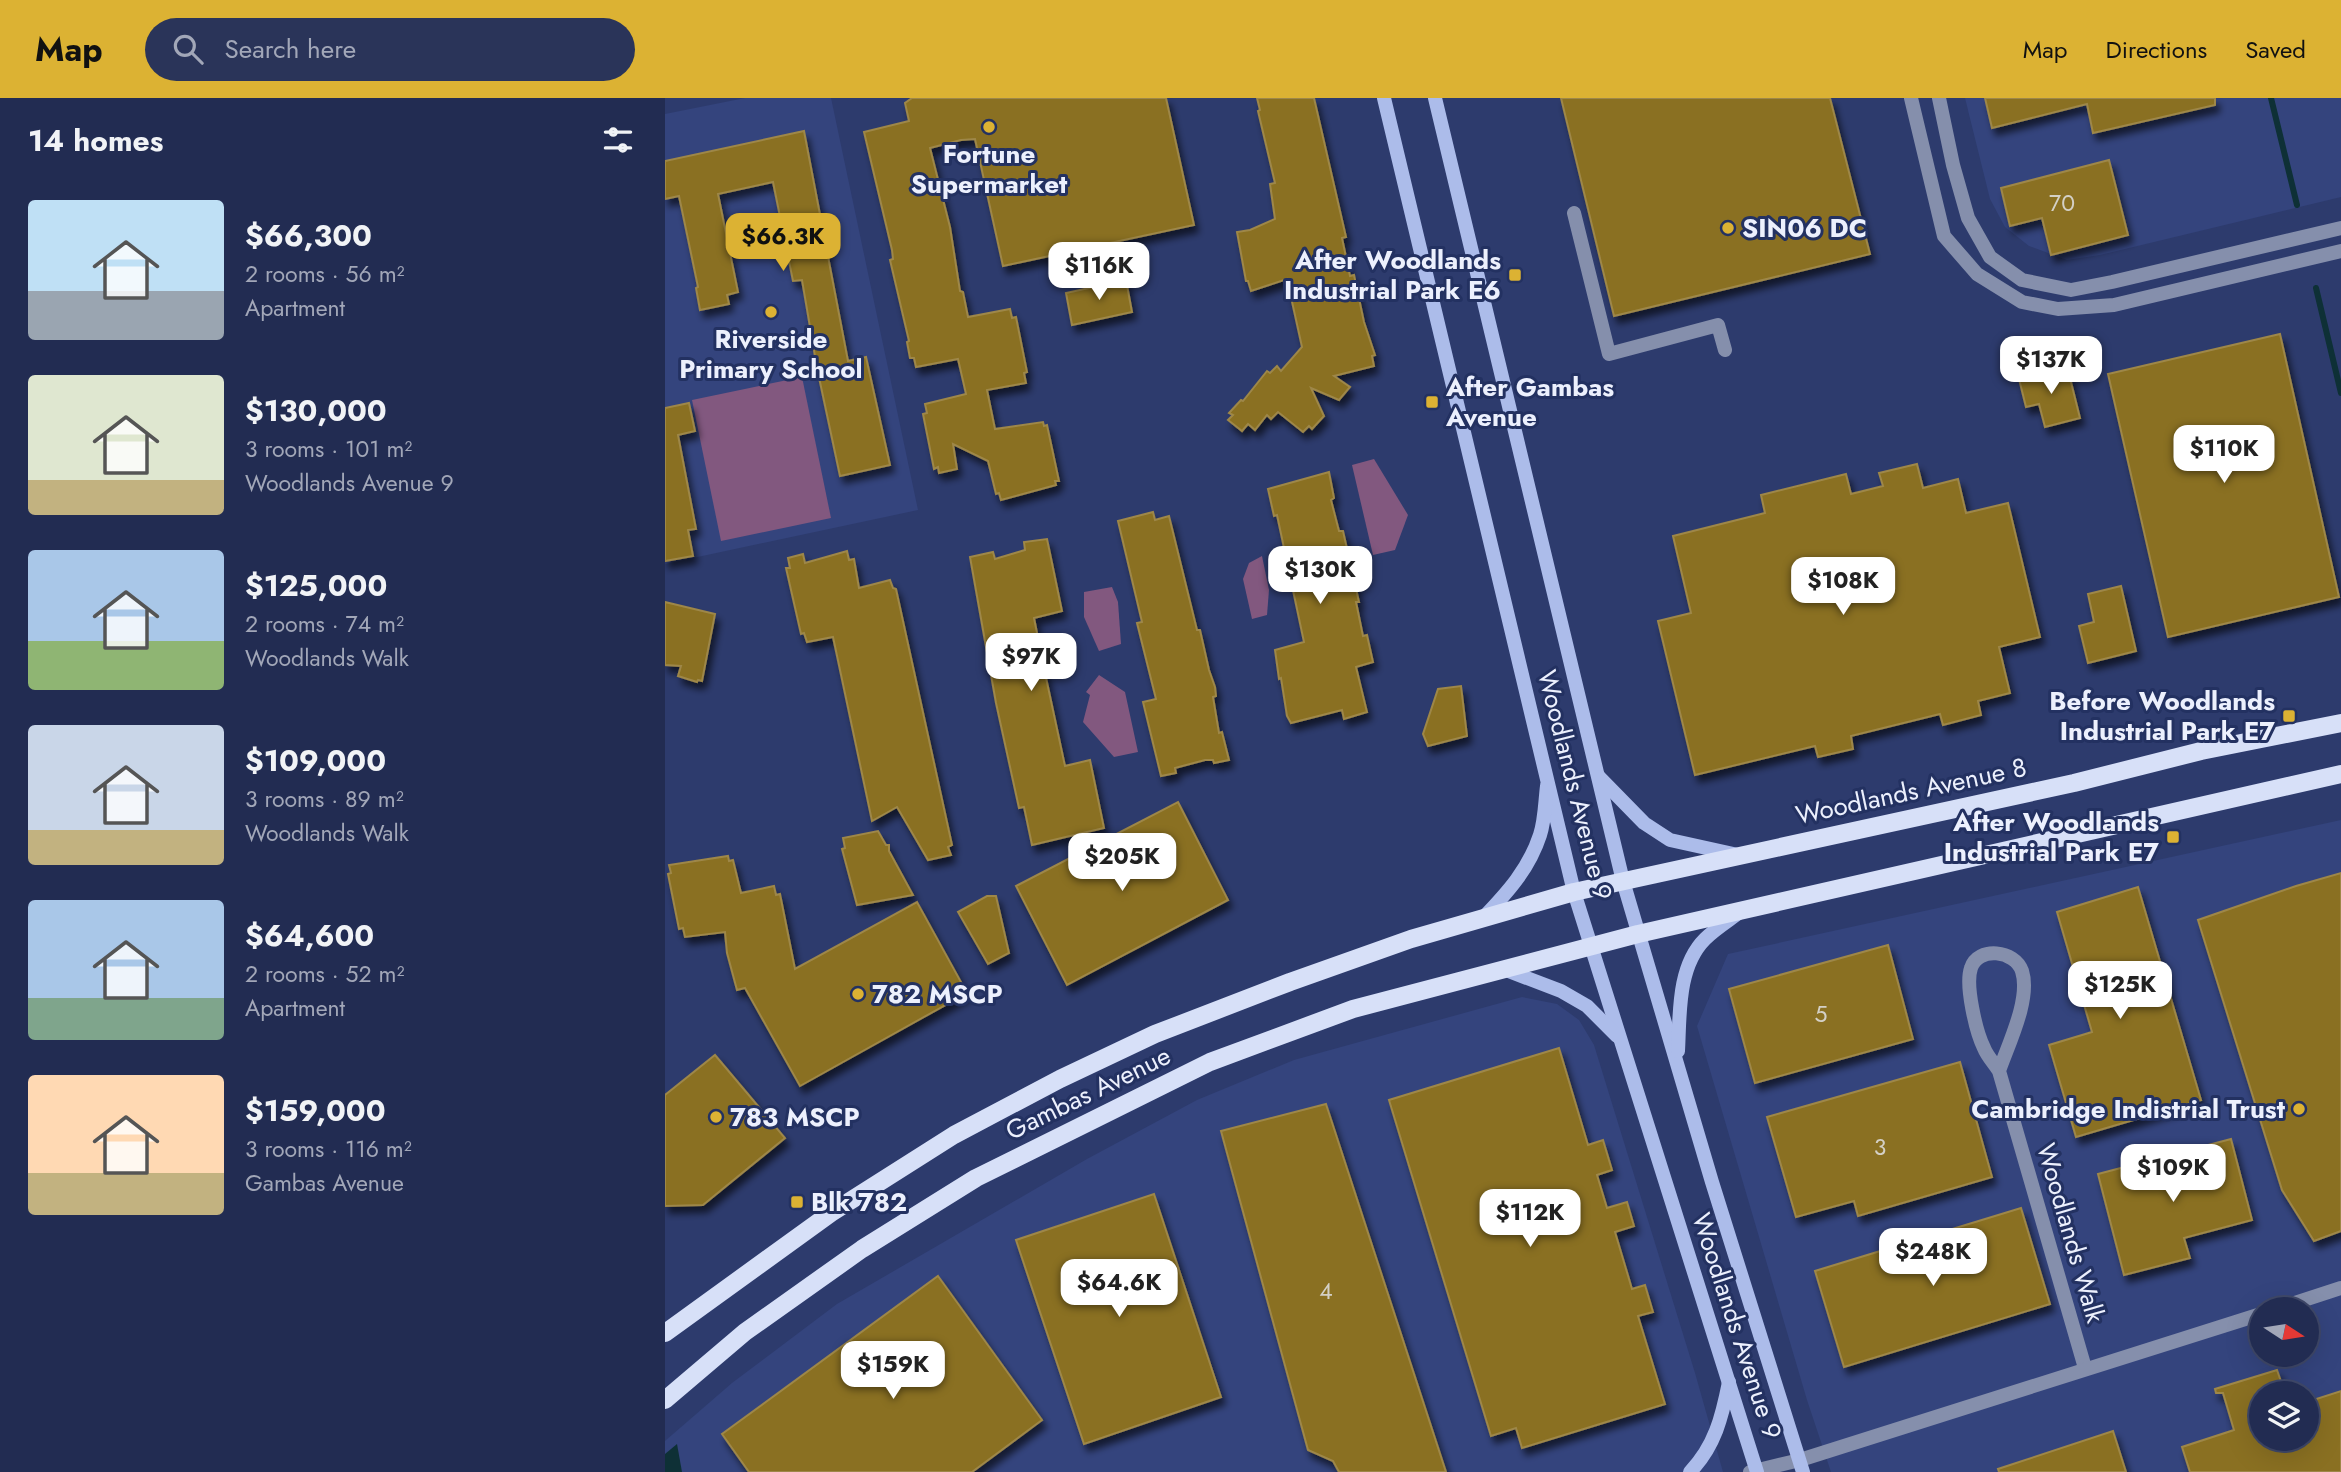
<!DOCTYPE html>
<html lang="en">
<head>
<meta charset="utf-8">
<style>
	:root { --surface:#222c52; --page:#2a3459; --text:#f1f3f6; --muted:#a2a7b8; --line:#3f4869; --accent:#dcb233 }
	body { margin:0; font-family:Jost,sans-serif; background:var(--page); color:var(--text); height:100vh; display:flex; flex-direction:column; font-size:26px; white-space:nowrap }
	* { box-sizing:border-box; margin:0 }
	p { font-size:23px; color:var(--muted) }
	.icon { flex:none; width:38px; height:38px; fill:none; stroke:currentColor; stroke-width:2; stroke-linecap:round; stroke-linejoin:round }
	.map { position:relative; flex:1; overflow:hidden }
	.sheet { display:flex; flex-direction:column; background:var(--surface); width:665px }
	.sheet>* { flex:none }
	.needle { width:46px; rotate:102deg }
	.controls { position:absolute; left:1584px; top:1199px; display:grid; gap:14px }
	.controls a { display:grid; place-items:center; width:70px; height:70px; border-radius:50%; background:var(--surface); box-shadow:0 7px 28px #0002,0 0 0 2px var(--line); font-size:35px }
	.price { position:absolute; translate:-50% -60px; padding:0 16px; border-radius:14px; background:#fff; color:#222; font-size:23px; line-height:46px; filter:drop-shadow(0 2px 4px #0008) }
	.price::after { content:''; position:absolute; left:50%; top:42px; width:21px; height:16px; margin-left:-10px; background:inherit; clip-path:polygon(0 0,100% 0,50% 100%) }
	.price.selected { background:var(--accent); color:#111 }
	ul { padding:0; list-style:none }
	li { display:flex; align-items:center; gap:21px; height:175px; padding:0 28px }
	li span { display:grid; place-items:center; flex:none; width:196px; height:140px; border-radius:7px; color:#555 }
	li>.icon { margin-inline-start:auto }
	span .icon { width:84px; height:84px; fill:#fffc; stroke-width:1 }
	li b { font-size:30px }
	h2 { display:flex; justify-content:space-between; align-items:center; height:84px; padding:0 28px; font-size:30px }
	header { display:flex; align-items:center; gap:42px; box-sizing:border-box; height:98px; padding:0 35px; background:var(--accent); color:#111 }
	header strong { font-size:33px }
	nav { display:flex; gap:38px; margin-inline-start:auto; font-size:24px }
	.search { width:490px; height:63px; background:var(--page); display:flex; align-items:center; gap:18px; box-sizing:border-box; padding:0 24px; border-radius:38px; color:var(--muted); font-size:26px }
	main { display:flex; flex:1; min-height:0 }
	.map>svg:first-child { display:block }
	.built { fill:#34447d; fill-rule:evenodd }
	.green { fill:#82587f }
	.water { fill:#0e3036 }
	.lines { fill:none; stroke-linecap:round; stroke-linejoin:round }
	.stream { stroke:#0e3036; stroke-width:6 }
	.building { fill:#8a7021; stroke:#9e8748; stroke-width:2; filter:url(#shadow) }
	.minor { stroke:#858fac; stroke-width:14 }
	.secondary { stroke:#acbcea; stroke-width:14 }
	.primary { stroke:#d7e0f8; stroke-width:18 }
	.poi-dot { fill:#dcb233; stroke:#233161; stroke-width:2.5 }
	.labels { text-anchor:middle; stroke-width:6; stroke-linejoin:round; paint-order:stroke }
	.number-label { font-size:23px; fill:#d4d0c6 }
	.poi-label { font-size:26px; font-weight:bold; fill:#ecf0fd; stroke:#233161; text-anchor:start }
	.street-label { font-size:26px; fill:#ecf0fd; stroke:#233161 }
</style>
</head>
<body>
<header>
<strong>Map</strong>
<div class="search"><svg class="icon" aria-label="search" viewBox="0 0 24 24"><circle cx="10" cy="10" r="6"/><path d="M15 15l6 6"/></svg>Search here</div>
<nav><a>Map</a><a>Directions</a><a>Saved</a></nav>
</header>
<main>
<section class="sheet">
<h2>14 homes<svg class="icon" aria-label="filters" viewBox="0 0 24 24"><path d="M4 7h16M4 17h16"/><circle cx="9" cy="7" r="2"/><circle cx="15" cy="17" r="2"/></svg></h2>
<ul>
<li><span style="background:linear-gradient(#bfe0f5 65%,#9aa5b1 0)"><svg class="icon" aria-label="home" viewBox="0 0 24 24"><path d="M3 11l9-7 9 7M6 9v11h12V9"/></svg></span><div><b>$66,300</b><p>2 rooms · 56 m²</p><p>Apartment</p></div></li>
<li><span style="background:linear-gradient(#dfe7d0 75%,#c2b280 0)"><svg class="icon" aria-label="home" viewBox="0 0 24 24"><path d="M3 11l9-7 9 7M6 9v11h12V9"/></svg></span><div><b>$130,000</b><p>3 rooms · 101 m²</p><p>Woodlands Avenue 9</p></div></li>
<li><span style="background:linear-gradient(#a9c7e8 65%,#8fb573 0)"><svg class="icon" aria-label="home" viewBox="0 0 24 24"><path d="M3 11l9-7 9 7M6 9v11h12V9"/></svg></span><div><b>$125,000</b><p>2 rooms · 74 m²</p><p>Woodlands Walk</p></div></li>
<li><span style="background:linear-gradient(#c9d6e8 75%,#c2b280 0)"><svg class="icon" aria-label="home" viewBox="0 0 24 24"><path d="M3 11l9-7 9 7M6 9v11h12V9"/></svg></span><div><b>$109,000</b><p>3 rooms · 89 m²</p><p>Woodlands Walk</p></div></li>
<li><span style="background:linear-gradient(#a9c7e8 70%,#7fa58c 0)"><svg class="icon" aria-label="home" viewBox="0 0 24 24"><path d="M3 11l9-7 9 7M6 9v11h12V9"/></svg></span><div><b>$64,600</b><p>2 rooms · 52 m²</p><p>Apartment</p></div></li>
<li><span style="background:linear-gradient(#ffd9b3 70%,#c2b280 0)"><svg class="icon" aria-label="home" viewBox="0 0 24 24"><path d="M3 11l9-7 9 7M6 9v11h12V9"/></svg></span><div><b>$159,000</b><p>3 rooms · 116 m²</p><p>Gambas Avenue</p></div></li>
</ul>
</section>
<div class="map">
<svg width="1676" height="1374" viewBox="0 0 1676 1374">
	<defs>
		<filter id="shadow"><feDropShadow dx="4" dy="7" stdDeviation="3.5" flood-color="#0009"/></filter>
	</defs>
	<rect width="100%" height="100%" fill="#2d3b6d"/>
	<!-- built -->
	<g class="built">
		<polygon points="80,0 166,0 253,412 0,466 0,16"/>
		<polygon points="1300,0 1676,0 1676,99 1435,157 1402,162 1364,148 1340,129 1325,101"/>
		<path d="M1676,722V1374H1166L1142,1302L1032,928L1063,856ZM1596,1211H1642V1256H1596ZM1596,1295H1642V1340H1596Z"/>
		<polygon points="857,899 892,906 914,922 929,947 1030,1275 1058,1374 0,1374 0,1343 67,1285 172,1206 422,1061 532,1002 629,962"/>
	</g>
	<!-- green -->
	<g class="green">
		<polygon points="137,279 166,420 56,443 27,302"/>
		<polygon points="709,361 743,417 730,452 708,457 687,367"/>
		<polygon points="597,458 604,492 602,517 587,521 578,481 584,465"/>
		<polygon points="447,489 453,504 456,546 434,553 419,519 419,494"/>
		<polygon points="434,577 460,594 473,654 449,659 418,624 425,597 421,594"/>
	</g>
	<!-- water -->
	<polygon class="water" points="12,1346 17,1374 0,1374 0,1356"/>
	<g class="lines">
		<!-- stream -->
		<g class="stream">
			<polyline points="1606,0 1632,107"/>
			<polyline points="1651,190 1676,295"/>
		</g>
	</g>
	<!-- building -->
	<g class="building">
		<polygon points="247,0 501,0 529,127 338,168 310,41 296,42 265,50 285,129 295,193 298,194 303,219 345,211 347,220 351,219 362,274 359,275 361,285 322,292 330,331 378,324 379,328 382,327 394,383 390,383 391,387 336,402 334,395 331,396 323,363 288,346 292,371 274,375 273,369 269,371 258,316 262,315 260,306 301,296 293,261 251,269 249,260 245,260 242,244 244,243 225,162 228,161 227,152 199,34 244,23 240,5"/>
		<polygon points="592,0 649,0 681,139 677,140 685,178 689,177 699,224 710,257 707,258 709,268 669,278 685,289 674,302 646,290 659,318 647,331 644,328 638,334 613,314 606,321 602,317 590,332 583,326 577,333 563,322 568,317 564,315 576,302 578,303 602,273 605,275 612,268 616,273 637,249 622,181 586,193 583,183 581,183 572,134 585,132 610,121 605,86 610,85 593,13 595,12"/>
		<polygon points="896,0 1165,0 1205,156 949,218"/>
		<polygon points="1320,0 1550,0 1550,7 1428,35 1422,6 1327,30"/>
		<polygon points="139,33 183,263 201,259 225,367 175,378 152,270 137,182 128,183 108,84 53,96 73,194 62,197 64,206 35,212 31,190 33,189 14,98 0,101 0,63"/>
		<polygon points="1444,62 1463,137 1386,157 1377,120 1345,128 1336,90"/>
		<polygon points="461,182 467,214 407,227 401,195"/>
		<polygon points="1615,236 1674,499 1503,539 1443,276"/>
		<polygon points="1402,268 1415,320 1380,329 1374,306 1361,309 1354,281"/>
		<polygon points="24,305 30,333 13,337 31,431 23,432 28,458 0,463 0,310"/>
		<polygon points="1252,366 1258,390 1293,381 1301,415 1343,405 1375,539 1334,549 1345,595 1313,603 1316,617 1278,627 1275,616 1186,638 1188,651 1153,659 1150,648 1030,677 993,523 1026,515 1008,438 1100,415 1096,397 1181,376 1186,396 1218,388 1214,375"/>
		<polygon points="664,374 669,400 666,402 674,433 678,433 694,504 691,504 698,538 702,537 708,564 691,569 702,614 679,621 677,612 626,625 622,618 616,580 614,581 610,552 639,544 612,417 609,418 603,391"/>
		<polygon points="488,414 490,422 504,418 532,532 535,532 544,572 550,589 551,598 548,599 554,635 557,634 564,662 549,665 548,662 540,662 510,670 511,675 496,678 478,604 491,601 472,525 477,524 453,423"/>
		<polygon points="382,441 397,513 369,520 380,575 400,668 425,662 439,730 367,747 359,709 354,710 331,605 305,459 328,454 330,461 360,452 359,444"/>
		<polygon points="182,453 184,462 189,461 194,490 225,482 228,490 231,491 287,747 283,749 286,757 263,762 232,709 207,723 168,539 142,544 139,535 136,536 121,470 125,470 123,460 138,456 140,465"/>
		<polygon points="1456,488 1471,553 1423,565 1414,528 1429,524 1423,496"/>
		<polygon points="0,504 50,516 37,583 33,582 32,584 13,578 16,568 0,567"/>
		<polygon points="796,588 802,638 763,648 758,636 773,591"/>
		<polygon points="513,704 563,802 402,887 351,788"/>
		<polygon points="213,733 221,747 224,747 224,753 248,797 192,807 177,751 180,750 178,740"/>
		<polygon points="63,758 64,763 68,762 76,795 109,788 111,797 115,796 130,871 252,804 302,895 135,988 80,890 72,892 62,855 60,834 20,839 18,830 14,831 3,776 6,775 4,767"/>
		<polygon points="1676,775 1676,1133 1649,1143 1617,1092 1533,822 1631,788"/>
		<polygon points="1473,789 1536,1002 1411,1039 1384,947 1427,934 1392,814"/>
		<polygon points="322,798 331,798 344,855 323,866 293,814"/>
		<polygon points="1223,847 1248,941 1090,985 1064,891"/>
		<polygon points="894,950 923,1047 938,1042 947,1072 932,1077 942,1110 962,1104 969,1128 950,1134 967,1191 980,1187 988,1214 973,1218 1000,1306 857,1350 851,1330 826,1338 724,1002"/>
		<polygon points="50,957 120,1040 38,1107 0,1108 0,997"/>
		<polygon points="1295,964 1327,1079 1193,1118 1189,1103 1131,1119 1102,1019"/>
		<polygon points="661,1006 781,1374 674,1374 668,1363 643,1352 556,1033"/>
		<polygon points="1566,1041 1587,1122 1519,1140 1525,1160 1459,1177 1433,1076"/>
		<polygon points="489,1096 556,1299 419,1346 351,1142"/>
		<polygon points="1356,1110 1385,1206 1179,1269 1150,1173"/>
		<polygon points="273,1178 377,1322 307,1374 84,1374 57,1336"/>
		<polygon points="1612,1272 1620,1295 1596,1295 1596,1340 1642,1340 1642,1304 1676,1293 1676,1374 1525,1374 1517,1349 1569,1332 1558,1295 1551,1295 1550,1291"/>
		<polygon points="1448,1333 1461,1374 1334,1374 1333,1371"/>
	</g>
	<g class="lines">
		<!-- minor -->
		<g class="minor">
			<polyline points="1246,0 1279,138 1312,176 1357,204 1393,211 1449,207 1676,153"/>
			<polyline points="1274,0 1288,67 1303,120 1325,159 1357,182 1406,192 1447,184 1676,130"/>
			<polyline points="909,115 944,256 1053,227 1060,252"/>
			<path d="M1334,973C1343,947 1366,901 1357,873C1350,852 1313,848 1306,870C1300,887 1311,934 1319,950C1322,958 1329,965 1334,973L1420,1270"/>
			<polyline points="1611,1211 1676,1190"/>
			<polyline points="1085,1374 1135,1362 1596,1216"/>
		</g>
		<!-- secondary -->
		<g class="secondary">
			<polyline points="719,0 909,794 1092,1374"/>
			<polyline points="770,0 958,783 1047,1084 1138,1374"/>
			<polyline points="934,679 979,725 1005,742 1073,757"/>
			<path d="M818,820C842,795 864,771 875,737C880,722 880,704 882,688"/>
			<polyline points="841,872 896,893 922,908 952,938"/>
			<path d="M1013,953C1015,917 1012,869 1040,841C1050,831 1063,823 1075,814"/>
			<path d="M1025,1374C1050,1348 1057,1319 1064,1284"/>
		</g>
		<!-- primary -->
		<g class="primary">
			<polyline points="0,1235 166,1115 289,1037 395,981 490,936 625,884 746,841 909,794 1409,685 1536,653 1676,625"/>
			<polyline points="0,1302 80,1234 197,1151 311,1080 545,964 688,911 973,836 1676,676"/>
		</g>
	</g>
	<!-- markers -->
	<g class="poi-dot">
		<circle cx="324" cy="29" r="7"/>
		<circle cx="1063" cy="130" r="7"/>
		<rect x="843" y="170" width="14" height="14" rx="3.5"/>
		<circle cx="106" cy="214" r="7"/>
		<rect x="760" y="297" width="14" height="14" rx="3.5"/>
		<rect x="1617" y="611" width="14" height="14" rx="3.5"/>
		<rect x="1501" y="732" width="14" height="14" rx="3.5"/>
		<circle cx="193" cy="896" r="7"/>
		<circle cx="1634" cy="1011" r="7"/>
		<circle cx="51" cy="1019" r="7"/>
		<rect x="125" y="1097" width="14" height="14" rx="3.5"/>
	</g>
	<g class="labels">
		<!-- number labels -->
		<g class="number-label">
			<text x="1397" y="113">70</text>
			<text x="1156" y="924">5</text>
			<text x="1215" y="1057">3</text>
			<text x="661" y="1201">4</text>
		</g>
		<!-- poi labels -->
		<g class="poi-label">
			<text x="324" y="65" text-anchor="middle">Fortune<tspan x="324" dy="30">Supermarket</tspan></text>
			<text x="1077" y="139">SIN06 DC</text>
			<text x="836" y="171" text-anchor="end">After Woodlands<tspan x="836" dy="30">Industrial Park E6</tspan></text>
			<text x="106" y="250" text-anchor="middle">Riverside<tspan x="106" dy="30">Primary School</tspan></text>
			<text x="781" y="298">After Gambas<tspan x="781" dy="30">Avenue</tspan></text>
			<text x="1610" y="612" text-anchor="end">Before Woodlands<tspan x="1610" dy="30">Industrial Park E7</tspan></text>
			<text x="1494" y="733" text-anchor="end">After Woodlands<tspan x="1494" dy="30">Industrial Park E7</tspan></text>
			<text x="207" y="905">782 MSCP</text>
			<text x="1620" y="1020" text-anchor="end">Cambridge Indistrial Trust</text>
			<text x="65" y="1028">783 MSCP</text>
			<text x="146" y="1113">Blk 782</text>
		</g>
		<!-- street labels -->
		<g class="street-label">
			<text transform="translate(910 687) rotate(76)" y="9">Woodlands Avenue 9</text>
			<text transform="translate(1246 693) rotate(-12)" y="9">Woodlands Avenue 8</text>
			<text transform="translate(423 995) rotate(-26)" y="9">Gambas Avenue</text>
			<text transform="translate(1406 1135) rotate(74)" y="9">Woodlands Walk</text>
			<text transform="translate(1072 1228) rotate(72)" y="9">Woodlands Avenue 9</text>
		</g>
	</g>
</svg>
<div class="controls">
<a><svg class="needle" viewBox="-14 -14 28 28"><path d="M0-13l5 13h-10z" fill="#e53935"/><path d="M0 13l5-13h-10z" fill="#a2a7b8"/></svg></a>
<a><svg class="icon" aria-label="layers" viewBox="0 0 24 24"><path d="M12 4l9 5-9 5-9-5zM3 14l9 5 9-5"/></svg></a>
</div>
<b class="price selected" style="left:118px;top:175px">$66.3K</b>
<b class="price" style="left:434px;top:204px">$116K</b>
<b class="price" style="left:1386px;top:298px">$137K</b>
<b class="price" style="left:1559px;top:387px">$110K</b>
<b class="price" style="left:655px;top:508px">$130K</b>
<b class="price" style="left:1178px;top:519px">$108K</b>
<b class="price" style="left:366px;top:595px">$97K</b>
<b class="price" style="left:457px;top:795px">$205K</b>
<b class="price" style="left:1455px;top:923px">$125K</b>
<b class="price" style="left:1508px;top:1106px">$109K</b>
<b class="price" style="left:865px;top:1151px">$112K</b>
<b class="price" style="left:1268px;top:1190px">$248K</b>
<b class="price" style="left:454px;top:1221px">$64.6K</b>
<b class="price" style="left:228px;top:1303px">$159K</b>
</div>
</main>
</body>
</html>
